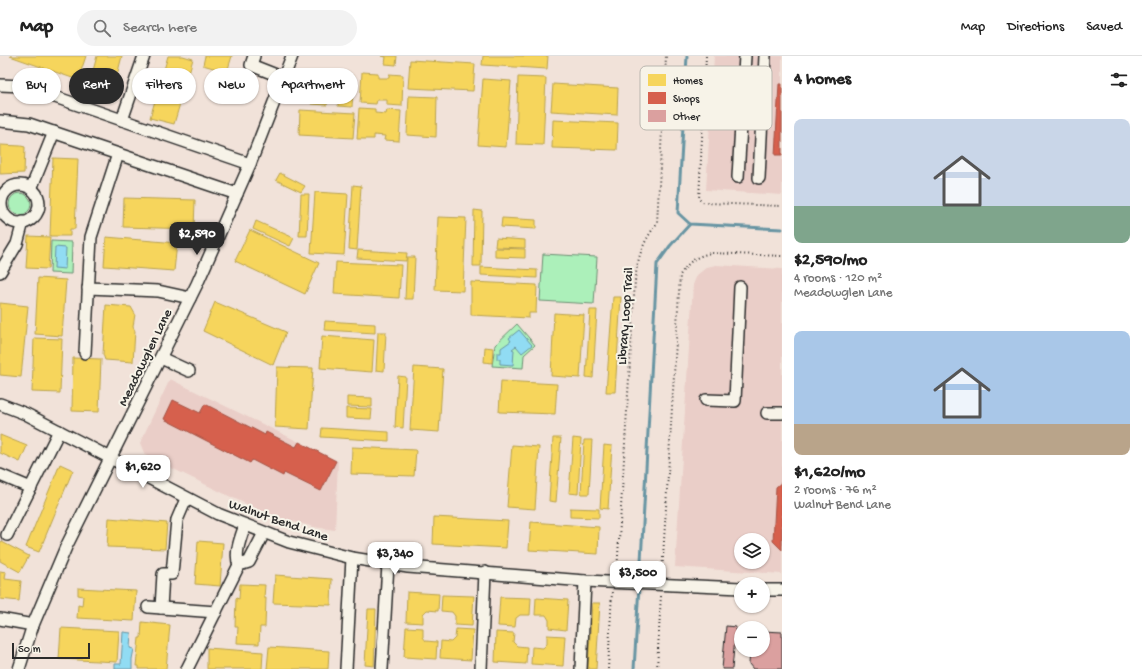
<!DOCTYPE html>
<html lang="en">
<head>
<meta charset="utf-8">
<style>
	:root { --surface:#fff; --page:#f2f2f2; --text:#222; --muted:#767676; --line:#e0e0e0; --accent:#2b2b2b }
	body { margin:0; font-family:"Gochi Hand",sans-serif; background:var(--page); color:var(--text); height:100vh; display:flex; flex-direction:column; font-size:15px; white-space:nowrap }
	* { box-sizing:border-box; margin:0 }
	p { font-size:13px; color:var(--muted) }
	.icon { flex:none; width:22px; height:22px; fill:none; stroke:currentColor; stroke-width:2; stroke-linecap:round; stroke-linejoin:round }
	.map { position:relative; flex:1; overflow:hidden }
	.details { display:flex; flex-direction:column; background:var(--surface); width:360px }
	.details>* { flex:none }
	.guide { position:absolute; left:12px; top:12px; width:380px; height:36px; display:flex; gap:8px }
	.tools { position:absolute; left:734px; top:477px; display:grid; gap:8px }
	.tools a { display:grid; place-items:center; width:36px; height:36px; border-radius:50%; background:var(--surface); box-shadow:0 1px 3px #0004; font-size:20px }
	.scale { position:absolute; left:12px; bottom:10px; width:78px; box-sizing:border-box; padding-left:4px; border:2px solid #2b2b2b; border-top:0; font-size:11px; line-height:14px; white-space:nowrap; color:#2b2b2b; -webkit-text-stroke:3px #f7f3e8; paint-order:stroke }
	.price { position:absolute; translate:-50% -34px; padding:0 9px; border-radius:8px; background:#fff; color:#222; font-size:13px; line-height:26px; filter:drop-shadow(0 1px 2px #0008) }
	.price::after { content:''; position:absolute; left:50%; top:24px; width:12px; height:9px; margin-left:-6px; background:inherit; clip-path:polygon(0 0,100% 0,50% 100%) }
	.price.on { background:var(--accent); color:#fff }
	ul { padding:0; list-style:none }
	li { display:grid; align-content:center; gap:8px; height:212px; padding:0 12px }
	li span { display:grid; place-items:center; height:124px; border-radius:8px; color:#555 }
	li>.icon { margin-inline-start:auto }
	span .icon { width:72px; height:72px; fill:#fffc; stroke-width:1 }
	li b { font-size:17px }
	h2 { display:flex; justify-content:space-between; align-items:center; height:48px; padding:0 12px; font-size:17px }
	.tag { padding:0 14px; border-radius:18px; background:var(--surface); box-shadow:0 1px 3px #0004; font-size:14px; line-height:36px }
	.tag.on { background:var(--accent); color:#fff }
	header { display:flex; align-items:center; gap:24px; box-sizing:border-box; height:56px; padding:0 20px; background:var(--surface); border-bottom:1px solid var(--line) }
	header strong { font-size:19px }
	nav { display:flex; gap:22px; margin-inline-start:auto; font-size:14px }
	.search { width:280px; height:36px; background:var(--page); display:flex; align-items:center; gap:10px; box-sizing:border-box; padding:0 14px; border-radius:22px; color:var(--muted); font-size:15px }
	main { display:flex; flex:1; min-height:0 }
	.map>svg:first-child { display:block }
	.built { fill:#eacec8; fill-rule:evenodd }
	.grass { fill:#acf0ba; stroke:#6c8e72 }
	.water { fill:#91dcf3; stroke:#6895a3 }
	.homes { fill:#f6d55c; stroke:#b9a24d }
	.shops { fill:#d6604d; stroke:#a35043 }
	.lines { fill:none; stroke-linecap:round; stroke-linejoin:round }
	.stream { stroke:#6895a3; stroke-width:3 }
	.building { fill:#dba09f; stroke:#2b2b2b }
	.minor-casing { stroke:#2b2b2b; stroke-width:14 }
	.path { stroke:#2b2b2b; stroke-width:2; stroke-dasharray:1 3; stroke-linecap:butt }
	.minor { stroke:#f7f3e8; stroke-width:11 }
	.labels { text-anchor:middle; stroke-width:4; stroke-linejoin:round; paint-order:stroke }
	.street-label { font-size:14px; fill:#2b2b2b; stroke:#f7f3e8 }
	.key { fill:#f7f3e8; stroke:#bab7af; stroke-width:1 }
	.key-label { font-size:11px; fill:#2b2b2b }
</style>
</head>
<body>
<header>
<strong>Map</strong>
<div class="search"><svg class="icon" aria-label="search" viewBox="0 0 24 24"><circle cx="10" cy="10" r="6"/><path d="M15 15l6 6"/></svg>Search here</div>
<nav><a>Map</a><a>Directions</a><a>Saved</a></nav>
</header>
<main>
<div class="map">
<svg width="782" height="613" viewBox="0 0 782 613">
	<rect width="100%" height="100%" fill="#f1e2d9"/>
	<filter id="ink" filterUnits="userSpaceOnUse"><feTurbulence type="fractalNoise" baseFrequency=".025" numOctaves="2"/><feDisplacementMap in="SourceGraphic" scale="8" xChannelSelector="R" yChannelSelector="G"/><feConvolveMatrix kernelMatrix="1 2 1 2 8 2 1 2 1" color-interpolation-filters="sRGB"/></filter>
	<g filter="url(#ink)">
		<!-- built -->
		<g class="built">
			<polygon points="714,0 782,0 782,139 706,134"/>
			<path d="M716,209L782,213V518L675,511L693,229L697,219L707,211ZM741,484H763V506H741Z"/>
			<polygon points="170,323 338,405 335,474 314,471 270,459 231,441 145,399 140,387"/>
		</g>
		<!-- grass -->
		<g class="grass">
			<circle cx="20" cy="148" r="11"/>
			<polygon points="51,185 72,186 71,218 50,217"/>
			<polygon points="543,198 597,201 594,248 540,245"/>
			<polygon points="517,268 535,289 524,299 523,312 492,310 495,289"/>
		</g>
		<!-- water -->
		<g class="water">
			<polygon points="55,191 66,192 65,213 54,212"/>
			<polygon points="519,274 532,289 522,297 516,290 512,293 514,294 513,309 500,308 500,303 497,303 497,297 501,297 501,292 511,285 509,282"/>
			<polygon points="123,576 131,577 130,592 134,593 132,603 132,613 115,613 115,608 121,608"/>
		</g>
		<!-- homes -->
		<g class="homes">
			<polygon points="10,0 86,0 78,24"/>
			<polygon points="97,0 122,0 112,39 88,33"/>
			<polygon points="168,0 183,0 193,3 174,68 150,62"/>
			<polygon points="205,0 232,0 227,16 203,9"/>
			<polygon points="381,0 397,0 396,9 385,8 386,1"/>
			<polygon points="483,0 548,0 547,13 482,9"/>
			<polygon points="410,4 475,8 473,35 408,32"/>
			<polygon points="362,16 378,17 378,22 389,22 389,18 403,19 402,50 387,49 387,44 377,44 376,48 360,47"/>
			<polygon points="313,17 329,18 328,23 340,23 340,19 354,20 352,51 338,50 338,45 328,45 327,49 311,48"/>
			<polygon points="518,21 546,22 543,89 516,88"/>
			<polygon points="483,23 511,25 506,91 478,89"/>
			<polygon points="553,28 618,32 617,59 551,55"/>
			<polygon points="409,40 437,41 436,81 407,79"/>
			<polygon points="359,52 375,53 375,57 386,58 387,54 401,55 399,85 384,84 385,80 374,79 374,83 357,83"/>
			<polygon points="300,54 355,57 353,82 299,79"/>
			<polygon points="553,64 618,67 617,94 552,92"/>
			<polygon points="0,88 1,89 21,90 25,91 24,117 0,118"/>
			<polygon points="53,102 78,103 75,173 70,173 70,180 50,180"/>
			<polygon points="280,117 305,130 301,136 276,124"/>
			<polygon points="353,129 361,130 357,194 349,193"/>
			<polygon points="315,136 348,138 344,199 311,197"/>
			<polygon points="301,138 309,138 307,180 299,180"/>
			<polygon points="124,142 195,144 194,173 123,171"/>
			<polygon points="474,154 482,155 481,210 473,210"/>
			<polygon points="438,161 466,162 463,235 435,234"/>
			<polygon points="502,162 536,164 536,173 501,171"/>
			<polygon points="256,165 294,182 290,190 253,173"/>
			<polygon points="250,174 319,207 305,238 235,205"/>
			<polygon points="28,180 50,181 48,213 26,212"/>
			<polygon points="106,181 177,187 174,215 104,210"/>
			<polygon points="496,182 525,184 525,192 495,191"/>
			<polygon points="495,192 525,193 525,202 495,201"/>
			<polygon points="358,194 407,197 406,205 357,202"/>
			<polygon points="407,201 415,201 413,243 405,243"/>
			<polygon points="336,206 401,209 399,242 334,238"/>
			<polygon points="481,211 537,214 537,222 481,219"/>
			<polygon points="38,222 66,224 62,280 35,278"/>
			<polygon points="471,226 537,229 536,257 529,257 529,262 471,259"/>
			<polygon points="613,241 621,241 615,336 606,336"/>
			<polygon points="215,246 286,276 273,309 203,275"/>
			<polygon points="0,247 28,250 21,321 0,319"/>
			<polygon points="106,249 131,251 135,258 133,271 135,275 133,306 105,304 103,298"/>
			<polygon points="590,254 597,254 593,322 586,321"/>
			<polygon points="554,257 584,259 580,322 551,320"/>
			<polygon points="325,265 375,268 375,277 324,274"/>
			<polygon points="378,276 386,276 384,315 376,314"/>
			<polygon points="322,280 374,284 372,316 320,312"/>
			<polygon points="34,282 62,283 60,337 32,336"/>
			<polygon points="485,291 493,292 492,307 484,306"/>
			<polygon points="73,302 101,303 99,356 72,355"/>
			<polygon points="277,311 313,312 309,373 275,371"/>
			<polygon points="414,311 443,313 439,376 410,374"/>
			<polygon points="398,320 406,321 403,372 395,371"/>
			<polygon points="501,325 557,328 555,358 499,356"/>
			<polygon points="347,341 372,342 372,351 347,350"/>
			<polygon points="346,352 372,353 371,363 346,362"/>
			<polygon points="322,372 389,376 389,385 321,381"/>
			<polygon points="0,379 27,390 20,406 0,397"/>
			<polygon points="553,382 561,382 556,446 549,445"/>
			<polygon points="573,382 581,383 578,438 569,437"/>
			<polygon points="584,384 592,384 589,438 581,438"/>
			<polygon points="512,389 539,391 535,453 507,451"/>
			<polygon points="604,389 612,390 608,453 600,452"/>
			<polygon points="352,391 416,394 414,420 351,418"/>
			<polygon points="60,408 73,414 39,496 26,491"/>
			<polygon points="570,452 599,453 599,462 570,461"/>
			<polygon points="434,461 508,465 506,492 433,488"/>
			<polygon points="109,462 167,467 165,493 107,491"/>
			<polygon points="531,466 599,471 598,498 529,494"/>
			<polygon points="0,485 29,500 20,516 0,505"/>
			<polygon points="198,485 223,487 220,530 195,528"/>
			<polygon points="0,515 6,516 5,523 21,525 19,545 0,543"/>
			<polygon points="275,519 332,523 331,549 273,547"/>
			<polygon points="240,528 265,529 264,542 266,542 265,571 260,571 259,588 237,587 238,571 235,571 236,542 239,543"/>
			<polygon points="78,532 136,535 134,565 77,562 78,549 82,550 83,540 78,539"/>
			<polygon points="407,536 439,538 438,555 427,554 423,558 423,567 406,566"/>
			<polygon points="442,539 474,540 472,570 455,569 455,560 452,556 441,555"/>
			<polygon points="500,541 531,542 530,559 520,559 516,562 515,571 498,570"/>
			<polygon points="536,542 568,544 566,574 549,572 549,564 546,559 535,559"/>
			<polygon points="592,547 600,547 596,613 588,613"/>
			<polygon points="368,553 376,553 374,610 365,609"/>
			<polygon points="142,566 170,569 166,613 139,613 139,610 136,610 139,582 141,582"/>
			<polygon points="406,571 423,572 423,581 426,585 437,586 436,603 404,601"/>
			<polygon points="61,572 119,575 117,606 59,603"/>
			<polygon points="456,573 473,574 471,604 440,602 441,585 451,586 455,582"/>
			<polygon points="496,576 514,577 513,586 517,590 527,591 526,608 495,606"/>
			<polygon points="547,579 565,580 563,610 531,608 532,591 543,592 547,588"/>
			<polygon points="269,591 329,595 328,613 267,613"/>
			<polygon points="207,592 263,596 262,613 207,613"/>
		</g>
		<!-- shops -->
		<g class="shops">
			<polygon points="779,28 782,28 782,99 775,99"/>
			<polygon points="173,344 200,357 205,348 265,379 266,376 296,391 299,386 336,405 321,435 284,417 283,420 252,404 250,407 164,363"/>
			<polygon points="782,426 782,494 773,485 776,431"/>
		</g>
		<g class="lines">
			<!-- stream -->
			<g class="stream">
				<polyline points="687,0 678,157 690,168 782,173"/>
				<polyline points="640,524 657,208 670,190 690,168"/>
				<polyline points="634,613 639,530"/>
			</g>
		</g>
		<!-- building -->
		<g class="building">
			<polygon points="726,570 736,571 732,613 722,613"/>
			<polygon points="763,575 782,576 782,613 753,613 749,608 750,594 763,594"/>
		</g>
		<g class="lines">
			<!-- minor casing -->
			<g class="minor-casing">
				<g id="minor">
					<polyline points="254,0 251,9 284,22"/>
					<polyline points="0,29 23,30 250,108"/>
					<polyline points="122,64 144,0"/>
					<polyline points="0,65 29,68 237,138"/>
					<polyline points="738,121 745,0"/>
					<polyline points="759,122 765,0"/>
					<circle cx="20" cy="148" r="19"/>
					<polyline points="31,133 54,76"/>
					<polyline points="0,216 17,188 23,166"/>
					<polyline points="88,232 158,235 190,242"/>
					<polyline points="85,297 91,181 118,98"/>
					<polyline points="161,302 189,315"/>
					<polyline points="706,344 735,345 740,231"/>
					<polyline points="0,348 26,358 218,458 289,486 352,502 408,511 585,525 741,532"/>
					<polyline points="767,357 782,357"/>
					<polyline points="0,419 31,432"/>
					<path d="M245,469C241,481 234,497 239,509L249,506L264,477"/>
					<polyline points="7,479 59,375"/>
					<polyline points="763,534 782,534"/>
					<polyline points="148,551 216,556"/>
					<polyline points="161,552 163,518 172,518 177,464 186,443"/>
					<polyline points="0,563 33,569"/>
					<polyline points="19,613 33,569 66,491 197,228 250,108 292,0"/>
					<polyline points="187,613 239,509"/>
					<polyline points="346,613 352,502"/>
					<polyline points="382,613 388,508"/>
					<polyline points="481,613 485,516"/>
					<polyline points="581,613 585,525"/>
				</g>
			</g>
			<!-- path -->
			<g class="path">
				<polyline points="706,0 699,143 702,146 707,147 782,150"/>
				<path d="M617,516L635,225C638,200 642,188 657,167L666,0"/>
				<path d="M662,518L680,219C689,205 696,200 712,197L782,200"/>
				<polyline points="608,613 612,536"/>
				<polyline points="657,613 661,538"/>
			</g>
			<!-- minor -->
			<use href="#minor" class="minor"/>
		</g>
	</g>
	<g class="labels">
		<!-- street labels -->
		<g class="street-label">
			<text transform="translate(624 260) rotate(-86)" y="5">Library Loop Trail</text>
			<text transform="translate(144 301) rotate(-64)" y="5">Meadowglen Lane</text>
			<text transform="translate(279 463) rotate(19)" y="5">Walnut Bend Lane</text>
		</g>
	</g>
	<!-- legend -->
	<rect x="640" y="10" width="132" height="64" rx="6" class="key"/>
	<rect x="648" y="18" width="18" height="12" fill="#f6d55c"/>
	<rect x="648" y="36" width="18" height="12" fill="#d6604d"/>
	<rect x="648" y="54" width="18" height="12" fill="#dba09f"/>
	<g class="key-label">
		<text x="673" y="28">Homes</text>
		<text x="673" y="46">Shops</text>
		<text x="673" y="64">Other</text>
	</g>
</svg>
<div class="tools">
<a><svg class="icon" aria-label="layers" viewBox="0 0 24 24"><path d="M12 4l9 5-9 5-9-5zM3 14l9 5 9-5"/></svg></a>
<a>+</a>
<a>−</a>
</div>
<div class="scale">50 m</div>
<b class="price on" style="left:197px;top:200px">$2,590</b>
<b class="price" style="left:143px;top:433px">$1,620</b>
<b class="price" style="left:395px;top:520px">$3,340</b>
<b class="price" style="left:638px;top:539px">$3,500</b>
<div class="guide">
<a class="tag">Buy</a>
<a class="tag on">Rent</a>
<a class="tag">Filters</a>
<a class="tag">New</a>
<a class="tag">Apartment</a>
</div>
</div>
<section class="details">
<h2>4 homes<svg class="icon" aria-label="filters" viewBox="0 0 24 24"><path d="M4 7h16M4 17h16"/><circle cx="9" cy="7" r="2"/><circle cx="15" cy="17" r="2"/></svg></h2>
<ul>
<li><span style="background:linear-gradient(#c9d6e8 70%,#7fa58c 0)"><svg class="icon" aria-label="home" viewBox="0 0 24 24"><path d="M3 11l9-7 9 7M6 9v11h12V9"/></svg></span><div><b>$2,590/mo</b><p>4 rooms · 120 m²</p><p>Meadowglen Lane</p></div></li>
<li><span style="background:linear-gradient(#a9c7e8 75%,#b9a48a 0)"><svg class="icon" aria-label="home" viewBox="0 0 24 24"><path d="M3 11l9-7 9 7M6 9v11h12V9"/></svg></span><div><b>$1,620/mo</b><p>2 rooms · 76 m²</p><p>Walnut Bend Lane</p></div></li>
</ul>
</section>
</main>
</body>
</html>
